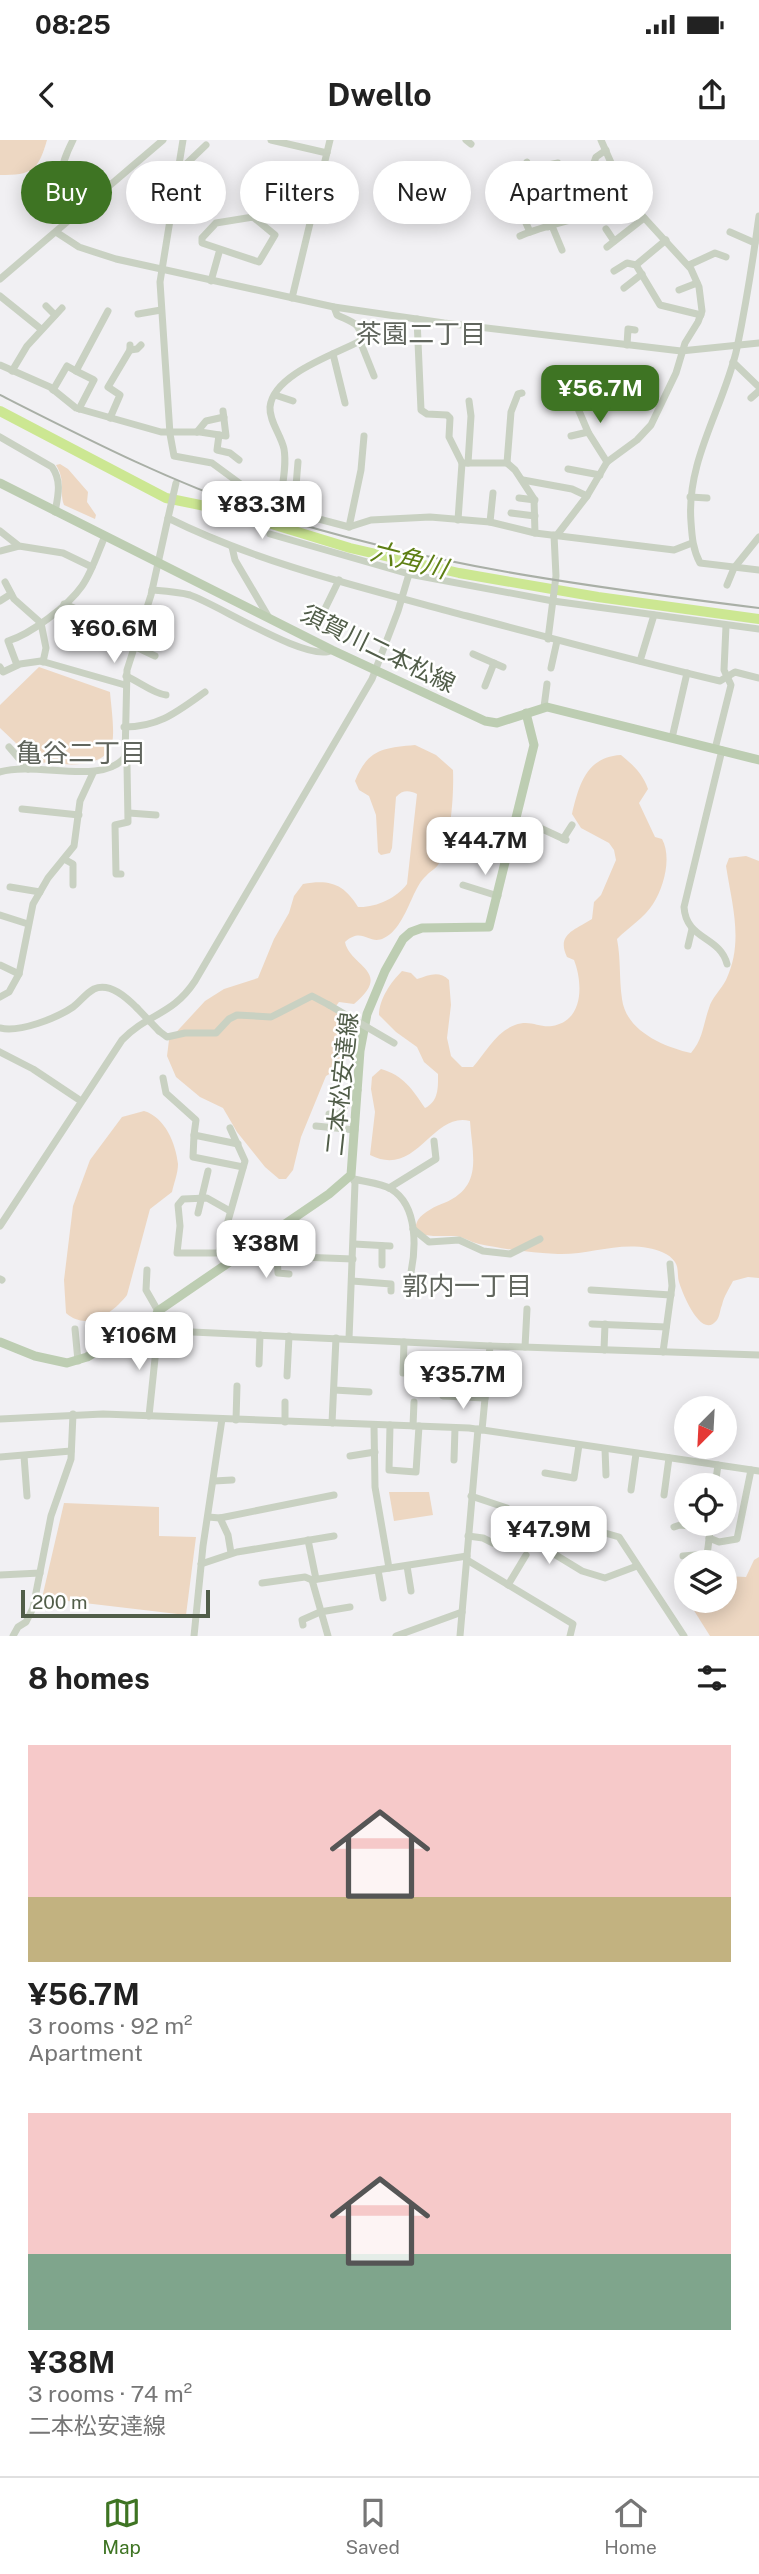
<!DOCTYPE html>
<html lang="en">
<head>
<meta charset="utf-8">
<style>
	:root { --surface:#fff; --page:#f6f6f6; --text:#222; --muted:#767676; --line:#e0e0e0; --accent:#3e7423 }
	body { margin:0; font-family:"Public Sans","Noto Sans JP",sans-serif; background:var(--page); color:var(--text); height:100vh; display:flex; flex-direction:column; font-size:26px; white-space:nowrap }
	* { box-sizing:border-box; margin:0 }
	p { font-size:23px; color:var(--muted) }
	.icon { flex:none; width:38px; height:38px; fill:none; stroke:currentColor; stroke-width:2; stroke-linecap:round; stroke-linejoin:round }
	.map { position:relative; height:1496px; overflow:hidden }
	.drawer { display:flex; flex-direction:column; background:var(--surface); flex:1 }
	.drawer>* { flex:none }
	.guide { position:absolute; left:21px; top:21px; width:718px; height:63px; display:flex; gap:14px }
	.needle { width:46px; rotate:204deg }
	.controls { position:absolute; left:674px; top:1256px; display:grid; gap:14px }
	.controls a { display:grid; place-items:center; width:63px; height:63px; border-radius:50%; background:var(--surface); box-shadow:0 4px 18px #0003; font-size:35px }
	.scale { position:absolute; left:21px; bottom:18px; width:189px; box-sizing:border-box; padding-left:7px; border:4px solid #515d49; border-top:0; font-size:19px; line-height:24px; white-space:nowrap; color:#515d49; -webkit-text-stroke:5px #fff; paint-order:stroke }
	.price { position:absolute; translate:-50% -60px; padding:0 16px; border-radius:14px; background:#fff; color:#222; font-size:23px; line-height:46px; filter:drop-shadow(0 2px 4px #0008) }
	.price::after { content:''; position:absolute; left:50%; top:42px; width:21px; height:16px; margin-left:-10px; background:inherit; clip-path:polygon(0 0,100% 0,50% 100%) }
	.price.active { background:var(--accent); color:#fff }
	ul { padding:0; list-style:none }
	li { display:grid; align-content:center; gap:14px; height:371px; padding:0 28px }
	li span { display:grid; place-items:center; height:217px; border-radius:0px; color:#555 }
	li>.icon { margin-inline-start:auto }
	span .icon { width:126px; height:126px; fill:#fffc; stroke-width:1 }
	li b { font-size:30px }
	h2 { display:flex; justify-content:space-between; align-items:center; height:84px; padding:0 28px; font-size:30px }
	.pill { padding:0 24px; border-radius:32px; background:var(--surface); box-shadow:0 4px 18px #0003; font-size:24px; line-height:63px }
	.pill.active { background:var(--accent); color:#fff }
	.status { display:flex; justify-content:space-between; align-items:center; height:49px; padding:0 35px; background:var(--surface); direction:ltr }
	.status svg { height:19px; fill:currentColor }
	header { display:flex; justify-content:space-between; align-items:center; height:91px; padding:0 28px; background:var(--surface); font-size:32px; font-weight:700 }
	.menu { display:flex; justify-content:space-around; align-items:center; height:98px; border-top:2px solid var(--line); background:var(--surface); font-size:19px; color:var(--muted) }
	.menu a { display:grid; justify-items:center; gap:4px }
	.menu .active { color:var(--accent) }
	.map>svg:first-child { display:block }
	.green { fill:#edd7c2 }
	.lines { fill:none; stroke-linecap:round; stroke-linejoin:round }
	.river { stroke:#cce792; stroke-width:10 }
	.minor { stroke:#c9d1c2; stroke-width:7 }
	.major { stroke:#bdcdb2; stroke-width:9 }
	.rail { stroke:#a9afa6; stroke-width:2 }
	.minor-bridge { stroke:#c9d1c2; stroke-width:7 }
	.labels { text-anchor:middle; stroke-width:5; stroke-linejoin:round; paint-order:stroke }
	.street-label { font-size:24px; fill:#515d49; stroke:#fff }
	.neighbourhood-label { font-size:26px; fill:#60655d; stroke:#fff }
	.water-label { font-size:26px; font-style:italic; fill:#5e7f14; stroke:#fff }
</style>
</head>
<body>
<div class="status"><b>08:25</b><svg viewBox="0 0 49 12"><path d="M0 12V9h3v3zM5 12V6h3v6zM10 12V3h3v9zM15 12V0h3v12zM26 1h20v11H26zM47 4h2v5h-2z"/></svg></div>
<header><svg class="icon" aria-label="back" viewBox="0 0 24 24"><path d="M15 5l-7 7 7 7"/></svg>Dwello<svg class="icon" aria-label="share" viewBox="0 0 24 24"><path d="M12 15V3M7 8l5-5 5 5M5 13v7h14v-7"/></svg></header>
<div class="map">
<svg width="759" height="1496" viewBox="0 0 759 1496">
	<rect width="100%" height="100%" fill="#f1f0f3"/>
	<!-- green -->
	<g class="green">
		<path d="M0,0H47C38,31 32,35 0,35Z"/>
		<path d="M60,324L68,329L88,352L87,362L96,375L95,379L64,365C59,350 66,341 56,325Z"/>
		<path d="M39,527L110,552C111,565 115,592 112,603C103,633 59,623 36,622L0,588V565Z"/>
		<path d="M415,605L436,615L453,630C454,654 451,700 440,721C437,729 431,730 426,736C421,740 417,748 414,754C407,769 399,791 384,798C369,806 363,786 345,802C350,827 394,831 354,864L339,862L333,870L355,887L338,929L326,936L301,997L293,1030L286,1039H279L265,1027L237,992L223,968L200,957L176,937L167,916L169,900L205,861L224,849L258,838L274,799L289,773L294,756L303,744C330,739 344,744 358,767C375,768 397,758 407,744L417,654C409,650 402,650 396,657L392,708L390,713L381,715L378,712L376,675L369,656L359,650L355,641C368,609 383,608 415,605Z"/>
		<path d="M621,615C633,625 643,634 648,649L639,663L655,697L662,699C672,717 664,747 653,764C645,777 628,788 617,799C621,820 619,838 622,859C626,891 664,907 691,913C703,899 703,885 709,868C712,857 721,850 726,840C744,802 732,765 726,726L729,718L746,716L759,721V1138L748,1137L733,1141C729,1149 724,1156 722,1165C720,1169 720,1176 717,1180C701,1201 682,1152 679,1142C677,1135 679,1128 675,1122C669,1113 658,1110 648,1108C617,1102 588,1115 558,1114C533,1113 503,1109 479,1104C470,1102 462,1096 454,1096C447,1095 406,1101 418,1080C423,1072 436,1066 444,1063C484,1046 472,1015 470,981C432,971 417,1039 370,1015L375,972L371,949L372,937L381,929C403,935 413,950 425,968C439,961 438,947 438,934L424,922L417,907L396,892L379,875C379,859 391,842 402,831L411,833L417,839C429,835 439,830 449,840L451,865L447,898L451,916L462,927H473C486,912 496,892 515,885C530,879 539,888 552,886C584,881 583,843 574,820L567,817C556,794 575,790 592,779L594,762L601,755L616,720L614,710L609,703L581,688L572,674C579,645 586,617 621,615Z"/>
		<path d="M144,971C165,977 176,1004 178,1024C178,1033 174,1043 172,1052L150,1069L127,1155C113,1173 87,1192 66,1173L64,1140L73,1066L90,1020L122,977Z"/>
		<polygon points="389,1352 429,1352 433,1375 394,1381"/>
		<polygon points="64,1363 159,1367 159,1396 196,1397 186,1475 42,1458"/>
		<polygon points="759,1417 759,1496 710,1496 688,1461 724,1461 725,1436 746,1437 754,1420"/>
	</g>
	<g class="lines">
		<!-- river -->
		<polyline class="river" points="0,271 166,358 229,371 350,408 459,433 598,457 759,479"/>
		<!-- minor -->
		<g class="minor">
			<path d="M73,0C57,32 58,41 78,71"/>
			<polyline points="183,0 160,142 170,294 174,316 212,323 246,348 261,355 315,378 349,387 371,380 430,377 490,382 535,393 674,410 692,403"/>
			<polyline points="271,0 327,13"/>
			<polyline points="466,0 471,4"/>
			<polyline points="527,22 548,87"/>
			<polyline points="548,25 558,23 570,39 580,37 591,31 596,17 606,10"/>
			<polyline points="178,27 183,27 206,5"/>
			<polyline points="508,43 530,92"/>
			<path d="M759,76C753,120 746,164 737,208C724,267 686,320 691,382C692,397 693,410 700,423L759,430"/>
			<polyline points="552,86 562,110"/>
			<polyline points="606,89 614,101"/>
			<polyline points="56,92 79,107 116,119 334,167 444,183 681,211 759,203"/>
			<polyline points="730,92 755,103"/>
			<path d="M520,96C555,81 594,78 627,59"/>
			<polyline points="607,107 644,78"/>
			<polyline points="636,125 666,100"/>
			<polyline points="689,125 715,113 726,117"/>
			<polyline points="614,131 627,123 636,125 660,165 701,175"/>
			<polyline points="0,139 163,0"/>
			<polyline points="211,141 220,109 259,122 275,95 253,77 216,83 202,98 202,103 220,109"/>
			<polyline points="624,148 642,134"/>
			<polyline points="679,150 697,143"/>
			<polyline points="0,156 41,189"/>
			<polyline points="292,158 330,0"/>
			<polyline points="46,166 55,175"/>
			<polyline points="138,174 161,170"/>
			<polyline points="417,179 421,270 427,274 447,275 450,278 449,297 462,323 507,323 515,330 534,359 535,393"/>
			<polyline points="360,201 374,236"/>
			<polyline points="627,205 628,189 635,190"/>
			<polyline points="130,210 137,209 141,205"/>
			<polyline points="333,214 345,263"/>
			<polyline points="733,222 759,247"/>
			<polyline points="0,225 50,247 76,268 161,292 200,292 226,296 223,271"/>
			<polyline points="12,231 27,206 62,168"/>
			<polyline points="564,236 588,292"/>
			<polyline points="53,250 67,226 76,231"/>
			<polyline points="275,255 293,261"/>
			<polyline points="557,258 572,254"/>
			<polyline points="751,258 759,251"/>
			<polyline points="79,269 94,240 76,231 108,171"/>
			<polyline points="110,278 120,255 108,247 130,210 130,205"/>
			<polyline points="197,292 206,281 224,277"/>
			<polyline points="219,295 217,310 230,313 239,320"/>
			<polyline points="571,296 588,292 607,322"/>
			<path d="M0,297L52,327C62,341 58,356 55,372"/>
			<polyline points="468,323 471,276 469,261"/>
			<polyline points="507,323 511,272 518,254 522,253"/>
			<polyline points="568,329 600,335"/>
			<polyline points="523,340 572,349 587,356"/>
			<path d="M176,343L168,378C260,424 368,449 467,476C551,498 635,521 720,541L735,532L759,538"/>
			<polyline points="690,357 707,358"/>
			<polyline points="519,358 535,360"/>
			<path d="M280,363C282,346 287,326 284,309C281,295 269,281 270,267C273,234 336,214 360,201C363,183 351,182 337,175L334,167"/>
			<polyline points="294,370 298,322"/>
			<polyline points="511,373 535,376"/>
			<polyline points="458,380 462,323"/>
			<polyline points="490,382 493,353"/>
			<polyline points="349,387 361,330 364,296"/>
			<polyline points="0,391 19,406 63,413 92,427"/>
			<polyline points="270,394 409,434"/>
			<polyline points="557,395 587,356 607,322 637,300 651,285 676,233 685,203 698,182 702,171 699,147 691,129 627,59 601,0"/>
			<polyline points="232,407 235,420 268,476"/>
			<polyline points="0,411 19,406"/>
			<polyline points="5,442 14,459 41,483 46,508 43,522"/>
			<polyline points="727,445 734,428 759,397"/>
			<path d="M152,450C164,451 179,452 190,455C217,464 310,524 332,510"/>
			<polyline points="0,461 11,454"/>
			<polyline points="64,464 84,472"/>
			<polyline points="319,481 339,440"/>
			<polyline points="102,496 137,497"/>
			<polyline points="548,499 556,436 554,395"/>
			<polyline points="134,506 155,516"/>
			<polyline points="473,514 503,527"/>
			<polyline points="640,521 654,475"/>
			<path d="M17,525L8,501C31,494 68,466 82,446C92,432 98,412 105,396"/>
			<polyline points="0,527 3,532 20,524 41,521 125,545"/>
			<polyline points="551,528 557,501"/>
			<path d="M126,536C138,541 154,554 166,555"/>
			<polyline points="485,546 494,523"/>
			<polyline points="544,567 547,544"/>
			<path d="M124,587C159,587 177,572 205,552"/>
			<polyline points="672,598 687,533"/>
			<polyline points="9,607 28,629"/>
			<polyline points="715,609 731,545 724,530 726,486"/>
			<path d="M722,610L684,767C686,800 720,796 727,824"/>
			<path d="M0,632C36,621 102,646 125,617L127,530L151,455L168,378"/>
			<polyline points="22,669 79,675"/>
			<polyline points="129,673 156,675"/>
			<polyline points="514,681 538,687 566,700"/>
			<polyline points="563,699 572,685"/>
			<polyline points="64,719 73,724 73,745"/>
			<polyline points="121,734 116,734 115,685 128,682 127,625 125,617"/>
			<polyline points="463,745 498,756"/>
			<polyline points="10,747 40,752"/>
			<polyline points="0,775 28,784"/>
			<polyline points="688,806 692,789"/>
			<polyline points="0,825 19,834"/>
			<polyline points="0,857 9,852 19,834 33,764 48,738 74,706 80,661 93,633"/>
			<path d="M0,888C19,893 57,878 73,867C80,862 86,853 94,849C110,842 127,858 137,868"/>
			<polyline points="159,891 167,897 185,893 216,893 229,879 237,875 271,877 312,856 329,865"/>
			<polyline points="0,912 33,929 81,961"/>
			<polyline points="163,938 166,953 196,980 194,995"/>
			<polyline points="329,974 341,974 348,959 358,950"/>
			<polyline points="316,986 355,990"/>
			<polyline points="238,1004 194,995 193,1017 243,1027"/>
			<path d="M354,1039C365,1042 381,1043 391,1049C419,1066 416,1111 410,1137"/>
			<polyline points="389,1048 436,1019 434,1001"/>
			<polyline points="198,1073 208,1031"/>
			<path d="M0,1086L122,900C148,873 172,876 195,841L372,539L398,471L409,434L553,461L759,489"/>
			<polyline points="413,1089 429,1102 459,1100 483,1111 510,1114 540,1099"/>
			<polyline points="354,1104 390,1106"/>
			<polyline points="244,1112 248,1115 353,1119"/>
			<polyline points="221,1113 177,1113 180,1086 178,1065 183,1059 207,1058 230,1071"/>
			<polyline points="277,1116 278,1133 289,1134"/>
			<polyline points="223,1117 220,1109 245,1021 230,988"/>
			<polyline points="382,1125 382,1106"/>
			<polyline points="147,1130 146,1150 158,1171"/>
			<polyline points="0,1139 2,1140"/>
			<polyline points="352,1141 391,1144 391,1151"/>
			<polyline points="591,1150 671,1155"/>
			<polyline points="592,1184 666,1187"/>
			<polyline points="75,1189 78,1221"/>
			<polyline points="150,1190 490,1206 759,1215"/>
			<polyline points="349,1199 355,1043 351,1035"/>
			<polyline points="525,1207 527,1169"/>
			<polyline points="604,1210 605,1184"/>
			<polyline points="663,1212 672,1146 670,1124"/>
			<polyline points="259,1224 260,1195"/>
			<polyline points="403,1233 404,1202"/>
			<polyline points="287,1236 289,1196"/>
			<polyline points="334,1250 369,1252"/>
			<polyline points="486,1250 503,1249"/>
			<polyline points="443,1256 485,1258"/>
			<polyline points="285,1262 285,1282"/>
			<polyline points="149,1276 158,1190"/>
			<polyline points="0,1279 103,1274 469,1288 759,1331"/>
			<polyline points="236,1280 237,1246"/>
			<polyline points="332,1283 336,1198"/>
			<polyline points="374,1285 375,1347 389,1428"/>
			<polyline points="390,1285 389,1330 416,1332 419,1286"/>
			<polyline points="413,1286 414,1262"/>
			<polyline points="482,1290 490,1206"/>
			<polyline points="605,1309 606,1335"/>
			<polyline points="24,1316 27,1356"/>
			<polyline points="350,1316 375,1312"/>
			<polyline points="0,1317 71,1311"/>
			<polyline points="454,1320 455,1288"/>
			<polyline points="545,1333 574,1338 579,1305"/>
			<polyline points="214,1341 232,1340"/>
			<polyline points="715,1346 718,1325"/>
			<polyline points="631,1350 636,1314"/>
			<polyline points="664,1355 669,1318"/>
			<polyline points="471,1356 507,1368 528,1388 541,1406 582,1431 605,1438 637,1426"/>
			<polyline points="208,1377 220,1378 334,1355"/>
			<polyline points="220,1378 228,1395 231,1413"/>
			<polyline points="674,1387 680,1385 710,1388"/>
			<polyline points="593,1392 598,1391 619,1397 684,1496"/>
			<polyline points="468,1396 483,1398 493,1403"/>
			<polyline points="709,1398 719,1402 737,1399 751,1330"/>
			<polyline points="308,1400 316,1439"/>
			<polyline points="683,1416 707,1414"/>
			<polyline points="467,1420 573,1484 570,1496"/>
			<polyline points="706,1423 711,1384"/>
			<polyline points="201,1424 237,1412 334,1396"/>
			<polyline points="407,1426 411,1451"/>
			<polyline points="378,1430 383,1458"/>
			<polyline points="0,1435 40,1433"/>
			<polyline points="262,1443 305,1437 312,1440"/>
			<polyline points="508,1445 526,1415"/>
			<polyline points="303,1485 302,1480 320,1472 350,1467"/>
			<polyline points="13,1496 18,1487 26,1482 33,1468 51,1376 71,1319 73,1274"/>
			<polyline points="194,1496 203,1406 222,1279"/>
			<polyline points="328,1496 312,1440 467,1416"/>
			<polyline points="396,1496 462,1472"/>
			<polyline points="460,1496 478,1289"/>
		</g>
		<!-- major -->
		<g class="major">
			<polyline points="0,343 332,510 485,581 497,583 547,567 759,620"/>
			<polyline points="0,1202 35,1216 67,1223 87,1217 128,1193 150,1190 158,1171 329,1054 351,1035 360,911 367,874 385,831 403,799 411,792 422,788 489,787 534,605 526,573"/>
		</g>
		<!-- rail -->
		<path class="rail" d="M0,255C85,298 170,342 261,372C423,425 590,447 759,468"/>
		<!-- minor-bridge -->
		<g class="minor-bridge">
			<polyline points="329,865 394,903"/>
			<polyline points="137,868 159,891"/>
		</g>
	</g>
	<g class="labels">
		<!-- street labels -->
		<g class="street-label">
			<text transform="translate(378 509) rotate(26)" y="8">須賀川二本松線</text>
			<text transform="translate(342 944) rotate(-84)" y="8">二本松安達線</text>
		</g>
		<!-- neighbourhood labels -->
		<g class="neighbourhood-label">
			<text x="421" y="203">茶園二丁目</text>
			<text x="81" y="622">亀谷二丁目</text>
			<text x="467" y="1155">郭内一丁目</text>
		</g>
		<!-- water labels -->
		<g class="water-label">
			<text transform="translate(409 420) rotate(14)" y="9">六角川</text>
		</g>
	</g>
</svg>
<div class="controls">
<a><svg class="needle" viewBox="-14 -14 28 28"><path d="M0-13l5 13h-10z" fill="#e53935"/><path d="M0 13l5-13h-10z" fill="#767676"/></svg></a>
<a><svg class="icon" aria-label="locate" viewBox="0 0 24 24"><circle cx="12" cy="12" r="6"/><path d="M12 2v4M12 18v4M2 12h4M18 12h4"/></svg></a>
<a><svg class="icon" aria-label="layers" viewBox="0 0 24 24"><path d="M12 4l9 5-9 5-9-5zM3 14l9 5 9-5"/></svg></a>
</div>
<div class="scale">200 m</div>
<b class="price active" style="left:600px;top:285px">¥56.7M</b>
<b class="price" style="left:262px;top:401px">¥83.3M</b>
<b class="price" style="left:114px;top:525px">¥60.6M</b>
<b class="price" style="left:485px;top:737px">¥44.7M</b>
<b class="price" style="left:266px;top:1140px">¥38M</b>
<b class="price" style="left:139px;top:1232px">¥106M</b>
<b class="price" style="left:463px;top:1271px">¥35.7M</b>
<b class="price" style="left:549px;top:1426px">¥47.9M</b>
<div class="guide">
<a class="pill active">Buy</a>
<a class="pill">Rent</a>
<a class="pill">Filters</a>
<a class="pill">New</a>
<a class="pill">Apartment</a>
</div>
</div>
<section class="drawer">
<h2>8 homes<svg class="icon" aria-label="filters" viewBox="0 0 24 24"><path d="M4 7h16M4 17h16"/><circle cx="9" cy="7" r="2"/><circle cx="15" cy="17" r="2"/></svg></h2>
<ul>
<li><span style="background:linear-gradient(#f6c9c9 70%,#c2b280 0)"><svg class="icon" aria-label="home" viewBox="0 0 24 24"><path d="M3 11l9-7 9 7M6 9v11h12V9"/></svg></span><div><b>¥56.7M</b><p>3 rooms · 92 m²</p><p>Apartment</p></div></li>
<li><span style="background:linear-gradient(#f6c9c9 65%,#7fa58c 0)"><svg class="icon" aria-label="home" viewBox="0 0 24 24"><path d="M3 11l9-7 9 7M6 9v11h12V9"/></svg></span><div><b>¥38M</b><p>3 rooms · 74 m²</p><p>二本松安達線</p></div></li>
</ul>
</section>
<nav class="menu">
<a class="active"><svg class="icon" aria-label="map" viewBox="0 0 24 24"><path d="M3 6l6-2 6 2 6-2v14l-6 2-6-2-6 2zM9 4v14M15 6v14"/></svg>Map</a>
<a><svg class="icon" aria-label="saved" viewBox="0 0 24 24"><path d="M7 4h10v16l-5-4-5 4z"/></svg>Saved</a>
<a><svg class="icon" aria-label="home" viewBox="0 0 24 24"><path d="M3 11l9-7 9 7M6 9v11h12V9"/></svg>Home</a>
</nav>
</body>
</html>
